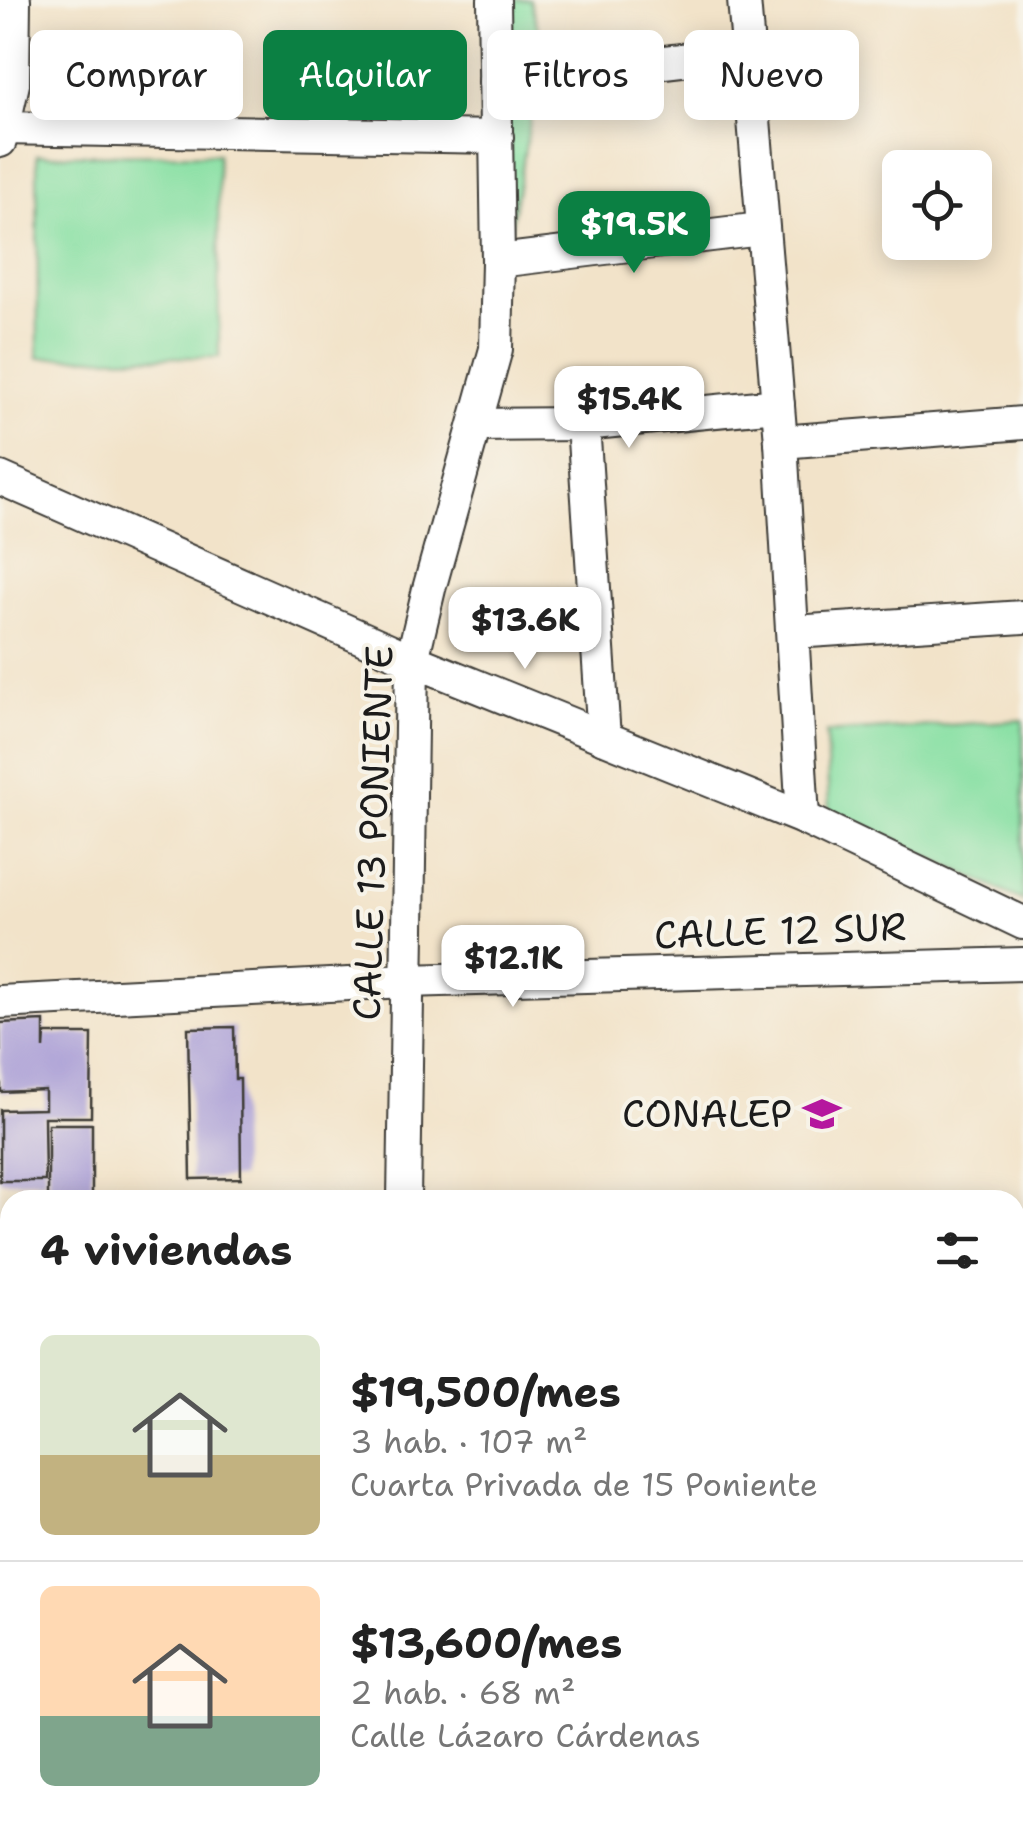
<!DOCTYPE html>
<html lang="es">
<head>
<meta charset="utf-8">
<style>
	:root { --surface:#fff; --page:#f2f2f2; --text:#222; --muted:#767676; --line:#e0e0e0; --accent:#0b8043 }
	body { margin:0; font-family:"Shantell Sans",sans-serif; background:var(--page); color:var(--text); height:100vh; display:flex; flex-direction:column; font-size:38px; white-space:nowrap }
	* { box-sizing:border-box; margin:0 }
	p { font-size:32px; color:var(--muted) }
	.icon { flex:none; width:55px; height:55px; fill:none; stroke:currentColor; stroke-width:2; stroke-linecap:round; stroke-linejoin:round }
	.map { position:relative; flex:1; overflow:hidden }
	.side { position:absolute; left:0px; top:1190px; width:1025px; height:642px; display:flex; flex-direction:column; background:var(--surface); border-radius:30px 30px 0 0; box-shadow:0 5px 25px #0003 }
	.side>* { flex:none }
	.hud { position:absolute; left:30px; top:30px; width:965px; height:90px; display:flex; gap:20px }
	.buttons { position:absolute; left:882px; top:150px; display:grid; gap:20px }
	.buttons a { display:grid; place-items:center; width:110px; height:110px; border-radius:15px; background:var(--surface); box-shadow:0 5px 25px #0003; font-size:50px }
	.price { position:absolute; translate:-50% -85px; padding:0 22px; border-radius:20px; background:#fff; color:#222; font-size:32px; line-height:65px; filter:drop-shadow(0 2px 5px #0008) }
	.price::after { content:''; position:absolute; left:50%; top:60px; width:30px; height:22px; margin-left:-15px; background:inherit; clip-path:polygon(0 0,100% 0,50% 100%) }
	.price.active { background:var(--accent); color:#fff }
	ul { padding:0; list-style:none }
	li { display:flex; align-items:center; gap:30px; height:250px; padding:0 40px }
	li+li { border-top:2px solid var(--line) }
	li span { display:grid; place-items:center; flex:none; width:280px; height:200px; border-radius:15px; color:#555 }
	li>.icon { margin-inline-start:auto }
	span .icon { width:120px; height:120px; fill:#fffc; stroke-width:1 }
	li b { font-size:42px }
	h2 { display:flex; justify-content:space-between; align-items:center; height:120px; padding:0 40px; font-size:42px }
	.tag { padding:0 35px; border-radius:15px; background:var(--surface); box-shadow:0 5px 25px #0003; font-size:35px; line-height:90px }
	.tag.active { background:var(--accent); color:#fff }
	.map>svg:first-child { display:block }
	.green { fill:#89e0a4; stroke:#527e60; stroke-width:2.5 }
	.building { fill:#aea3d7 }
	.lines { fill:none; stroke-linecap:round; stroke-linejoin:round }
	.minor-casing { stroke:#3c3a36; stroke-width:36 }
	.path { stroke:#3c3a36; stroke-width:5; stroke-dasharray:2.5 8; stroke-linecap:butt }
	.minor { stroke:#fff; stroke-width:32 }
	.labels { text-anchor:middle; stroke-width:8; stroke-linejoin:round; paint-order:stroke }
	.street-label { font-size:38px; fill:#1c1c1c; stroke:#f7f3e8 }
	.poi-label { font-size:38px; fill:#1c1c1c; stroke:#f7f3e8; text-anchor:end }
</style>
</head>
<body>
<div class="map">
<svg width="1023" height="1831" viewBox="0 0 1023 1831">
	<rect width="100%" height="100%" fill="#f7f3e8"/>
	<filter id="ink" filterUnits="userSpaceOnUse"><feTurbulence type="fractalNoise" baseFrequency=".01" numOctaves="2"/><feDisplacementMap in="SourceGraphic" scale="20" xChannelSelector="R" yChannelSelector="G"/><feConvolveMatrix kernelMatrix="1 2 1 2 8 2 1 2 1" color-interpolation-filters="sRGB"/></filter>
	<filter id="wash" filterUnits="userSpaceOnUse"><feTurbulence type="fractalNoise" baseFrequency=".0048" numOctaves="4" result="noise"/><feDisplacementMap in="SourceGraphic" scale="40" xChannelSelector="R" yChannelSelector="G"/><feGaussianBlur stdDeviation="2.25" result="paint"/><feColorMatrix in="noise" values="0 0 0 0 0 0 0 0 0 0 0 0 0 0 0 0 0 1.4 0 .05"/><feComposite in="paint" operator="in"/></filter>
	<g filter="url(#wash)">
		<rect width="100%" height="100%" fill="#f2e3c9"/>
		<!-- green -->
		<g class="green">
			<polygon points="503,0 530,0 548,64 537,83 507,249"/>
			<polygon points="218,154 219,357 38,358 37,155"/>
			<polygon points="1023,720 1023,901 829,810 826,733"/>
			<polygon points="0,1555 10,1555 10,1822 403,1822 403,1831 0,1831"/>
		</g>
		<g id="blocks">
			<!-- building -->
			<g class="building">
				<polygon points="44,1021 44,1049 45,1034 92,1034 91,1117 44,1117 45,1181 0,1181 0,1110 45,1109 45,1090 1,1092 0,1023"/>
				<polygon points="234,1027 235,1079 240,1079 241,1178 191,1179 188,1028"/>
				<rect x="48" y="1124" width="44" height="76"/>
				<polygon points="0,1435 10,1443 10,1488 0,1498"/>
			</g>
		</g>
	</g>
	<g filter="url(#ink)">
		<use href="#blocks" fill-opacity="0" stroke="#3c3a36" stroke-width="2.5"/>
		<g class="lines">
			<!-- minor casing -->
			<g class="minor-casing">
				<g id="minor">
					<polyline points="744,0 781,442 803,818"/>
					<polyline points="495,82 749,52"/>
					<polyline points="0,128 497,137"/>
					<polyline points="0,141 13,84 14,0"/>
					<polyline points="498,261 761,229"/>
					<polyline points="583,424 604,738"/>
					<polyline points="476,425 583,424 778,405"/>
					<polyline points="781,442 1023,423"/>
					<polyline points="0,478 412,660 803,818 1023,923"/>
					<polyline points="794,632 1023,617"/>
					<polyline points="0,1002 406,981 1023,964"/>
					<polyline points="404,1200 412,660 429,589 496,349 498,261 494,0"/>
					<polyline points="1015,1499 1023,1499"/>
					<polyline points="0,1553 10,1553"/>
					<polyline points="1015,1710 1023,1709"/>
					<polyline points="404,1822 404,1831"/>
					<polyline points="880,1822 880,1831"/>
				</g>
			</g>
			<!-- path -->
			<g class="path">
				<polyline points="0,1623 10,1629"/>
				<polyline points="0,1782 10,1777"/>
				<polyline points="0,1823 133,1822"/>
			</g>
			<!-- minor -->
			<use href="#minor" class="minor"/>
		</g>
	</g>
	<!-- icons -->
	<defs>
		<g id="school-bare" transform="scale(3)"><path d="M0-5L7-2L0 1L-7-2ZM-4 1L0 2.5L4 1V4Q0 6-4 4Z" fill="#b5179e" stroke="#f7f3e8" stroke-width="2.5" paint-order="stroke"/></g>
	</defs>
	<g fill-rule="evenodd">
		<use href="#school-bare" x="822" y="1114"/>
	</g>
	<g class="labels">
		<!-- street labels -->
		<g class="street-label">
			<text transform="translate(373 833) rotate(-88)" y="13">CALLE 13 PONIENTE</text>
			<text transform="translate(780 931) rotate(-2)" y="13">CALLE 12 SUR</text>
		</g>
		<!-- poi labels -->
		<g class="poi-label">
			<text x="792" y="1127">CONALEP</text>
		</g>
	</g>
</svg>
<div class="buttons">
<a><svg class="icon" aria-label="locate" viewBox="0 0 24 24"><circle cx="12" cy="12" r="6"/><path d="M12 2v4M12 18v4M2 12h4M18 12h4"/></svg></a>
</div>
<b class="price active" style="left:634px;top:276px">$19.5K</b>
<b class="price" style="left:629px;top:451px">$15.4K</b>
<b class="price" style="left:525px;top:672px">$13.6K</b>
<b class="price" style="left:513px;top:1010px">$12.1K</b>
<div class="hud">
<a class="tag">Comprar</a>
<a class="tag active">Alquilar</a>
<a class="tag">Filtros</a>
<a class="tag">Nuevo</a>
</div>
<section class="side">
<h2>4 viviendas<svg class="icon" aria-label="filters" viewBox="0 0 24 24"><path d="M4 7h16M4 17h16"/><circle cx="9" cy="7" r="2"/><circle cx="15" cy="17" r="2"/></svg></h2>
<ul>
<li><span style="background:linear-gradient(#dfe7d0 60%,#c2b280 0)"><svg class="icon" aria-label="home" viewBox="0 0 24 24"><path d="M3 11l9-7 9 7M6 9v11h12V9"/></svg></span><div><b>$19,500/mes</b><p>3 hab. · 107 m²</p><p>Cuarta Privada de 15 Poniente</p></div></li>
<li><span style="background:linear-gradient(#ffd9b3 65%,#7fa58c 0)"><svg class="icon" aria-label="home" viewBox="0 0 24 24"><path d="M3 11l9-7 9 7M6 9v11h12V9"/></svg></span><div><b>$13,600/mes</b><p>2 hab. · 68 m²</p><p>Calle Lázaro Cárdenas</p></div></li>
</ul>
</section>
</div>
</body>
</html>
